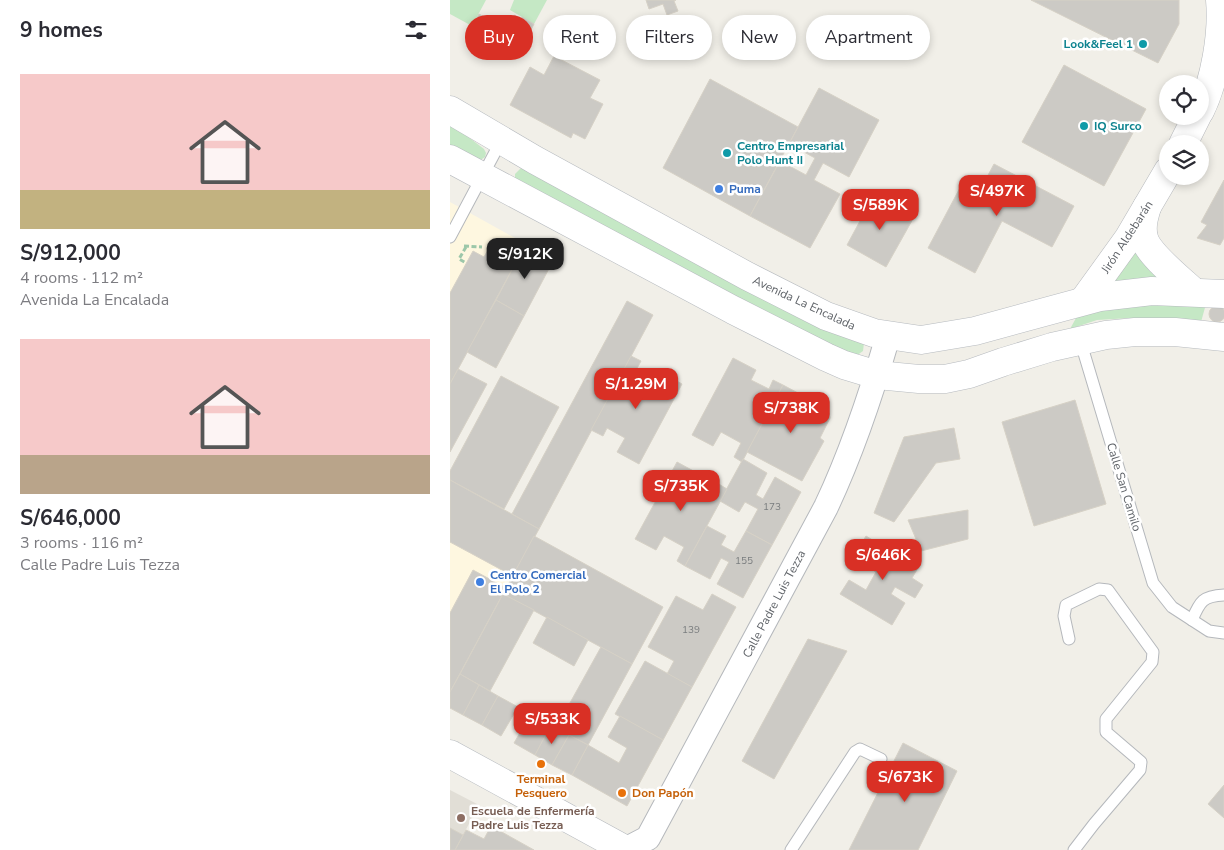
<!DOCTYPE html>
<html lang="en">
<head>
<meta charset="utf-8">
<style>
	:root { --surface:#fff; --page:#f7f7f7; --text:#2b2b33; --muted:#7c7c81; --accent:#d93025 }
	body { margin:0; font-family:"Nunito Sans",sans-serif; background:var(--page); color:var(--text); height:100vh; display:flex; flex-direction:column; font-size:19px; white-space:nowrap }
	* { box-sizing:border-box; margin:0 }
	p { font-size:16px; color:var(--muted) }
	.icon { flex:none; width:28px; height:28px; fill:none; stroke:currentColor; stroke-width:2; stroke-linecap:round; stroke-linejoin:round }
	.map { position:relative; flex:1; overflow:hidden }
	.side { display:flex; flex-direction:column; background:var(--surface); width:450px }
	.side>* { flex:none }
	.top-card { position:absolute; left:15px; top:15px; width:475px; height:45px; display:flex; gap:10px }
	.tools { position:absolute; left:709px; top:75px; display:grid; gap:10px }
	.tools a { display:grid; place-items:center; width:50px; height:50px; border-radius:50%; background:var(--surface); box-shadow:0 2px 8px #0003; font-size:25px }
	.price { position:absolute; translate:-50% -42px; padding:0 11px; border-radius:10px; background:var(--accent); color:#fff; font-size:16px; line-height:32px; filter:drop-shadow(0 1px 2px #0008) }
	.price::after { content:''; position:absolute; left:50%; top:30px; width:15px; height:11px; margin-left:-8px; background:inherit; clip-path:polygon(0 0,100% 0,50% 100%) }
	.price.current { background:#222; color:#fff }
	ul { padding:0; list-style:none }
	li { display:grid; align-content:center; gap:10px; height:265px; padding:0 20px }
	li span { display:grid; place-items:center; height:155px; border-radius:0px; color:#555 }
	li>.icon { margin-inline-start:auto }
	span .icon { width:90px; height:90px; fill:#fffc; stroke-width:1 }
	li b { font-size:21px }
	h2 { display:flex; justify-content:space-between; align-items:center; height:60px; padding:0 20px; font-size:21px }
	.chip { padding:0 18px; border-radius:22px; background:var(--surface); box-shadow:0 2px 8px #0003; font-size:18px; line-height:45px }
	.chip.current { background:var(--accent); color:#fff }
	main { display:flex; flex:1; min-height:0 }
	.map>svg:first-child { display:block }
	.commercial { fill:#fef7e0 }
	.education { fill:#e1ded6 }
	.grass { fill:#c5e8c5 }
	.building { fill:#cccac5; stroke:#d6d1c6 }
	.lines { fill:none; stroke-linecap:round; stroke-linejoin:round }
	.service-casing { stroke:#b5b8bc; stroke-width:13 }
	.minor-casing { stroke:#b5b8bc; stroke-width:26 }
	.tertiary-casing { stroke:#b5b8bc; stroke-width:29 }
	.secondary-casing { stroke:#b6babf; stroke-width:29 }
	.path { stroke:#9cc7a9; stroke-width:3; stroke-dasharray:5 2.5; stroke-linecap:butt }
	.service { stroke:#fff; stroke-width:11 }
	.minor { stroke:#fff; stroke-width:24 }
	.tertiary { stroke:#fff; stroke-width:28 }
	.secondary { stroke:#fff; stroke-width:28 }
	.culture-dot { fill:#0f9aa8; stroke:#fff; stroke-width:2 }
	.shop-dot { fill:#3f7fe0; stroke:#fff; stroke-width:2 }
	.food-dot { fill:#e8710a; stroke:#fff; stroke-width:2 }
	.education-dot { fill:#8d6e63; stroke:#fff; stroke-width:2 }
	.labels { text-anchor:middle; stroke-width:5; stroke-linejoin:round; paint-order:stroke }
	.number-label { font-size:10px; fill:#7a7d7f }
	.culture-label { font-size:12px; font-weight:bold; fill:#0d838f; stroke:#fff; text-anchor:start }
	.shop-label { font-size:12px; font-weight:bold; fill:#366cbe; stroke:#fff; text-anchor:start }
	.street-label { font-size:12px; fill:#5f6368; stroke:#fff }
	.food-label { font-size:12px; font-weight:bold; fill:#c56008; stroke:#fff }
	.education-label { font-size:12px; font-weight:bold; fill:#785e54; stroke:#fff; text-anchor:start }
</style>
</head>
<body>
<main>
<section class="side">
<h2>9 homes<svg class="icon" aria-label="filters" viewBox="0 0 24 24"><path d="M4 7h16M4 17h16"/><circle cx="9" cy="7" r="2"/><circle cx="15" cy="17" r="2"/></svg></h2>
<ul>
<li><span style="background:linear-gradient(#f6c9c9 75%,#c2b280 0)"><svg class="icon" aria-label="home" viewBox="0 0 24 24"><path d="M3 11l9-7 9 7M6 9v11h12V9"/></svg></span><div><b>S/912,000</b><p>4 rooms · 112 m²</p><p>Avenida La Encalada</p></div></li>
<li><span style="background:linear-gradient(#f6c9c9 75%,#b9a48a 0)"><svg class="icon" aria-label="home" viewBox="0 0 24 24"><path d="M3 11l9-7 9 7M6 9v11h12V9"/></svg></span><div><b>S/646,000</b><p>3 rooms · 116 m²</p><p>Calle Padre Luis Tezza</p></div></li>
</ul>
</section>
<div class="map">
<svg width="774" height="850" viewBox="0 0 774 850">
	<rect width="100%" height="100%" fill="#f1efe8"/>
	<!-- commercial -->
	<g class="commercial">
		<polygon points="0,202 76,244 0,384"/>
		<polygon points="0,480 89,529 0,692"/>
	</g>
	<!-- education -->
	<polygon class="education" points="0,790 29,805 5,850 0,850"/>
	<!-- grass -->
	<g class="grass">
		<polygon points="0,0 36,0 22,26 0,14"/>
		<polygon points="64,0 97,0 84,24 60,10"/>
		<polygon points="0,123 34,149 36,153 35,157 29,161 0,146"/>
		<polygon points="71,168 75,168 414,343 413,351 406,356 372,343 65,178 65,174"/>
		<polygon points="687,245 717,280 661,284"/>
		<polygon points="690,301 756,304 751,322 719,318 680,318 647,320 620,329 631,309"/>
	</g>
	<!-- building -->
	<g class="building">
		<polygon points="196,0 226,0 224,1 228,11 217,15 213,4 199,9"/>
		<polygon points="581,0 729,0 729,24 708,63"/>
		<polygon points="29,14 36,18 27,34 20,31"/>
		<polygon points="64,15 71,19 72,17 84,24 70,51 45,38 54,20 60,23"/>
		<polygon points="104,56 150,80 140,98 153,104 135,139 123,133 121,138 60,105 80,67 94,75"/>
		<polygon points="614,65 696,109 654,186 572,142"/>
		<polygon points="260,79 348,127 300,216 213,168"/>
		<polygon points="369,88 429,120 399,177 373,163 364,180 390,194 360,248 300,216 330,161 356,175 365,158 339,144"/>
		<polygon points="544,164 624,206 602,247 552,221 525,273 478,248 512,184 529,192"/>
		<polygon points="774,180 774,238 770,245 747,238 757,225 751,222"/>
		<polygon points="424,195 464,217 436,267 397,245"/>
		<polygon points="55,245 72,251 0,384 0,293 23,251 34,257 38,250 45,246"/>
		<polygon points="75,245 103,261 74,316 46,300"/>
		<polygon points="46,300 74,316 46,368 17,352"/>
		<polygon points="177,301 203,315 89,529 62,514"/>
		<circle cx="767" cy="314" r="8"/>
		<polygon points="181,356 191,361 184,374 205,385 211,372 232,384 189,464 167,452 175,438 157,428 153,436 141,430"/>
		<polygon points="283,358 306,370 301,380 319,389 323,380 333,385 292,462 284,457 291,443 271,432 263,446 242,435"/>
		<polygon points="8,369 37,384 0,452 0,384"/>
		<polygon points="51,376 109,407 54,509 0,480 0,471"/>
		<polygon points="333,385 363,401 361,405 368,403 372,405 379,413 380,418 370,438 374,441 352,481 297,452"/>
		<polygon points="625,400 656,504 584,526 552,422"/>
		<polygon points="504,428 510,459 486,463 444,522 424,513 454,437"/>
		<polygon points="293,459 317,473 306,495 313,499 325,477 351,492 322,545 296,531 308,509 295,502 289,512 270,501"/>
		<polygon points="227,462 249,474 244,483 261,493 267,483 277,489 235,566 227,561 234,547 214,536 206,550 185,539"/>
		<polygon points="0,480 89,529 63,576 0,542"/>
		<polygon points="518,510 518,539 471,551 458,520"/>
		<polygon points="257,526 276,536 271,545 284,552 296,531 322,545 293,598 267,584 279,562 271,558 260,579 235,566"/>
		<polygon points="84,536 213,607 182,664 53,594"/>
		<polygon points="416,536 468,568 462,578 473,585 465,598 445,587 441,594 455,603 442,625 390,594 399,580 416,590 426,572 403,558"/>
		<polygon points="23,570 56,588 0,692 0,613"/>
		<polygon points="53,594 84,610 40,691 10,674"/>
		<polygon points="262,594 286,607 242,687 217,674 224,661 198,647 226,596 253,610"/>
		<polygon points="97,617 138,640 124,666 83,643"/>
		<polygon points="358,639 397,651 324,779 292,761"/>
		<polygon points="151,647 182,664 138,745 106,728"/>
		<polygon points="195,661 242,687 213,740 165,714"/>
		<polygon points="10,674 29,685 13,715 0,708 0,692"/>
		<polygon points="29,685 48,696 32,725 13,715"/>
		<polygon points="48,696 68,707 51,736 32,725"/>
		<polygon points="81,714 101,725 85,755 64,743"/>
		<polygon points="170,716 213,740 177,806 122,775 138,745 169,763 177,748 158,737"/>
		<polygon points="101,725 119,735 102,765 85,755"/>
		<polygon points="119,735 138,745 122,775 102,765"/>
		<polygon points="453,743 507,771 468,850 399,850"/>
		<polygon points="774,785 774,818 758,804"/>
		<polygon points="41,826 84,850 5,850 16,830 34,839"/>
		<polygon points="0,828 13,835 5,850 0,850"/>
	</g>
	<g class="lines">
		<!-- service casing -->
		<g class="service-casing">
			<g id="service">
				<polyline points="0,237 51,141"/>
				<polyline points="630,340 703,583 722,607 759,631 774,633"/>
				<path d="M742,620C750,601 753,596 774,595"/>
				<polyline points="619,639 614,616 616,605 649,589 658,590 703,652 702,662 656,719 656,732 691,762 690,770 644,824 624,850"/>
				<polyline points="341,850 405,752 410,749 431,759"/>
			</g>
		</g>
		<!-- minor casing -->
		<g class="minor-casing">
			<path id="minor" d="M175,850L198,838L376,507C402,452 421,395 438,336"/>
		</g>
		<!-- tertiary casing -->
		<g class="tertiary-casing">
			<g id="tertiary">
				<path d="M750,111C765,81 773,33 770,0"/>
				<polyline points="733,144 747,116"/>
				<polyline points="634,300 678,239 718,171"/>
			</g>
		</g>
		<!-- secondary casing -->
		<g class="secondary-casing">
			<g id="secondary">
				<polyline points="0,110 85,160 297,276 376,316 424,333 471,340 525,331 650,297 702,291 774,294"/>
				<polyline points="0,159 283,310 376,357 394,365 427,375 469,379 495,379 519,374 553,362 602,347 656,335 685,332 725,332 774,337"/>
				<path d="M697,207C694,217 691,227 694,238C698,254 731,280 744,292"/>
				<polyline points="0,754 176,850"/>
			</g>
		</g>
		<!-- path -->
		<g class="path">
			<polyline points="14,246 32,247"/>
			<polyline points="16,247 9,259 16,263"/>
		</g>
		<!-- service -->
		<use href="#service" class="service"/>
		<!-- minor -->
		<use href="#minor" class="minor"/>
		<!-- tertiary -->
		<use href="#tertiary" class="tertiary"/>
		<!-- secondary -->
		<use href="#secondary" class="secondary"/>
	</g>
	<!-- markers -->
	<g class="culture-dot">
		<circle cx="693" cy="44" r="5"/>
		<circle cx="634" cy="126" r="5"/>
		<circle cx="277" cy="153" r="5"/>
	</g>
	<g class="shop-dot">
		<circle cx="269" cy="189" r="5"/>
		<circle cx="30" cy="582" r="5"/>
	</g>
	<g class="food-dot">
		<circle cx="91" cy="764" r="5"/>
		<circle cx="172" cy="793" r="5"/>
	</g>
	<circle class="education-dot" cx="11" cy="818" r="5"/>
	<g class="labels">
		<!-- number labels -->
		<g class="number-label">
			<text x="322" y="510">173</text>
			<text x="294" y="564">155</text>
			<text x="241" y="633">139</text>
		</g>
		<!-- culture labels -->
		<g class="culture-label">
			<text x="683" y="48" text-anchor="end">Look&amp;Feel 1</text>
			<text x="644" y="130">IQ Surco</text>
			<text x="287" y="150">Centro Empresarial<tspan x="287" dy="14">Polo Hunt II</tspan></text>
		</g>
		<!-- shop labels -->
		<g class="shop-label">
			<text x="279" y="193">Puma</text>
			<text x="40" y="579">Centro Comercial<tspan x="40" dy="14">El Polo 2</tspan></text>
		</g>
		<!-- street labels -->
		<g class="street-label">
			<text transform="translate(677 237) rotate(-57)" y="4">Jirón Aldebarán</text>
			<text transform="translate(354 303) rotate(25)" y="4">Avenida La Encalada</text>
			<text transform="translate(674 487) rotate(73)" y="4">Calle San Camilo</text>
			<text transform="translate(324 604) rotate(-62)" y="4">Calle Padre Luis Tezza</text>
		</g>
		<!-- food labels -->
		<g class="food-label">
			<text x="91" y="783">Terminal<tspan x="91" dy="14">Pesquero</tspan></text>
			<text x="182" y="797" text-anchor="start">Don Papón</text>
		</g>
		<!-- education labels -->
		<g class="education-label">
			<text x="21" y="815">Escuela de Enfermería<tspan x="21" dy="14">Padre Luis Tezza</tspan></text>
		</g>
	</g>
</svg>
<div class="tools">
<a><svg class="icon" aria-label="locate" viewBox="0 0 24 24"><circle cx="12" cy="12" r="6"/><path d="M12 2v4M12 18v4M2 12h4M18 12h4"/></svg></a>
<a><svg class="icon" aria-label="layers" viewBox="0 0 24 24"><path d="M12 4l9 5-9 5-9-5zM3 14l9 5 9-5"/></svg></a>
</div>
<b class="price" style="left:547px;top:217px">S/497K</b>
<b class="price" style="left:430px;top:231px">S/589K</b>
<b class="price current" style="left:75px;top:280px">S/912K</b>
<b class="price" style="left:186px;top:410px">S/1.29M</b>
<b class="price" style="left:341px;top:434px">S/738K</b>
<b class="price" style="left:231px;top:512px">S/735K</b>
<b class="price" style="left:433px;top:581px">S/646K</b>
<b class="price" style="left:102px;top:745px">S/533K</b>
<b class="price" style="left:455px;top:803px">S/673K</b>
<div class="top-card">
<a class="chip current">Buy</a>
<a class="chip">Rent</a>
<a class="chip">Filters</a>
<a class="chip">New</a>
<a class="chip">Apartment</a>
</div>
</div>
</main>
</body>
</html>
